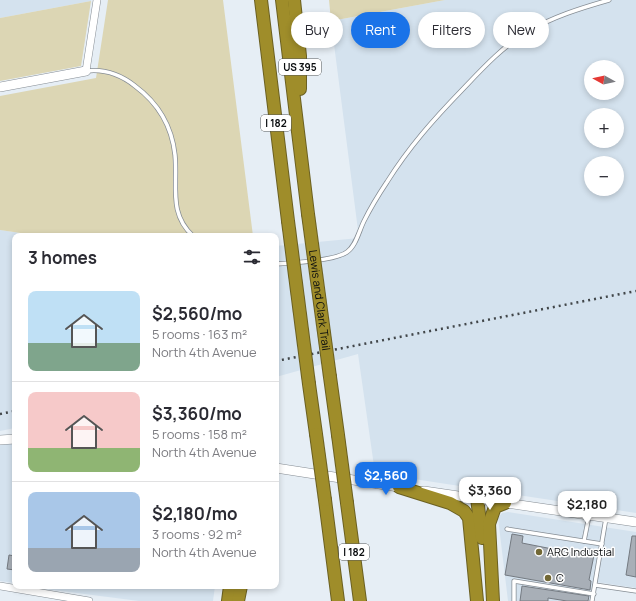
<!DOCTYPE html>
<html lang="en">
<head>
<meta charset="utf-8">
<style>
	:root { --surface:#fff; --page:#f7f7f7; --text:#2b2b33; --muted:#7c7c81; --line:#e1e1e2; --accent:#1a73e8 }
	body { margin:0; font-family:Manrope,sans-serif; background:var(--page); color:var(--text); height:100vh; display:flex; flex-direction:column; font-size:15px; white-space:nowrap }
	* { box-sizing:border-box; margin:0 }
	p { font-size:13px; color:var(--muted) }
	.icon { flex:none; width:22px; height:22px; fill:none; stroke:currentColor; stroke-width:2; stroke-linecap:round; stroke-linejoin:round }
	.map { position:relative; flex:1; overflow:hidden }
	.panel { position:absolute; left:12px; top:233px; width:267px; height:356px; display:flex; flex-direction:column; background:var(--surface); border-radius:8px; box-shadow:0 2px 6px #0003 }
	.panel>* { flex:none }
	.hud { position:absolute; left:291px; top:12px; width:285px; height:36px; display:flex; gap:8px }
	.needle { width:26px; rotate:278deg }
	.controls { position:absolute; left:584px; top:60px; display:grid; gap:8px }
	.controls a { display:grid; place-items:center; width:40px; height:40px; border-radius:50%; background:var(--surface); box-shadow:0 2px 6px #0003; font-size:20px }
	.price { position:absolute; translate:-50% -34px; padding:0 9px; border-radius:8px; background:#fff; color:#222; font-size:13px; line-height:26px; filter:drop-shadow(0 1px 2px #0008) }
	.price::after { content:''; position:absolute; left:50%; top:24px; width:12px; height:9px; margin-left:-6px; background:inherit; clip-path:polygon(0 0,100% 0,50% 100%) }
	.price.active { background:var(--accent); color:#fff }
	ul { padding:0; list-style:none }
	li { display:flex; align-items:center; gap:12px; height:100px; padding:0 16px }
	li+li { border-top:1px solid var(--line) }
	li span { display:grid; place-items:center; flex:none; width:112px; height:80px; border-radius:8px; color:#555 }
	li>.icon { margin-inline-start:auto }
	span .icon { width:48px; height:48px; fill:#fffc; stroke-width:1 }
	li b { font-size:17px }
	h2 { display:flex; justify-content:space-between; align-items:center; height:48px; padding:0 16px; font-size:17px }
	.tag { padding:0 14px; border-radius:18px; background:var(--surface); box-shadow:0 2px 6px #0003; font-size:14px; line-height:36px }
	.tag.active { background:var(--accent); color:#fff }
	.map>svg:first-child { display:block }
	.built { fill:#d4e2ee; fill-rule:evenodd }
	.green { fill:#dcd6b4 }
	.building { fill:#a8afb7; stroke:#747a81 }
	.lines { fill:none; stroke-linecap:round; stroke-linejoin:round }
	.lane-casing { stroke:#868d94; stroke-width:5 }
	.street-casing { stroke:#868d94; stroke-width:8 }
	.secondary-casing { stroke:#868d94; stroke-width:10 }
	.highway-casing { stroke:#6b6021; stroke-width:14 }
	.lane { stroke:#fff; stroke-width:3.5 }
	.street { stroke:#fff; stroke-width:7 }
	.secondary { stroke:#fff; stroke-width:9 }
	.highway { stroke:#9f8d2a; stroke-width:12 }
	.rail { stroke:#414649; stroke-width:2.5; stroke-dasharray:2 4; stroke-linecap:butt }
	.highway-bridge-casing { stroke:#6b6021; stroke-width:14; stroke-linecap:butt }
	.highway-bridge { stroke:#9f8d2a; stroke-width:12 }
	.poi-dot { fill:#726835; stroke:#fff; stroke-width:1.5 }
	.labels { text-anchor:middle; stroke-width:3; stroke-linejoin:round; paint-order:stroke }
	.shield { fill:#fff; stroke:#545657; stroke-width:1 }
	.shield-label { font-size:10px; font-weight:bold; fill:#0a0d0f }
	.street-label { font-size:11px; fill:#0a0d0f; stroke:#fff }
	.poi-label { font-size:11px; fill:#0a0d0f; stroke:#fff; text-anchor:start }
</style>
</head>
<body>
<div class="map">
<svg width="636" height="601" viewBox="0 0 636 601">
	<rect width="100%" height="100%" fill="#e6eef5"/>
	<!-- built -->
	<g class="built">
		<polygon points="0,0 91,0 91,1 0,18"/>
		<path d="M445,0H636V513L375,473L358,354L276,377V246L359,238L331,21ZM591,67H617V93H591ZM591,115H617V141H591ZM591,163H617V189H591Z"/>
		<polygon points="0,230 41,236 15,236 15,428 0,431"/>
		<polygon points="15,443 15,583 0,581 0,444"/>
		<polygon points="508,512 636,532 636,588 596,582 593,601 508,601 498,518 502,513"/>
		<polygon points="30,586 215,586 213,601 139,601 30,587"/>
	</g>
	<!-- green -->
	<g class="green">
		<polygon points="108,0 223,0 253,236 41,236 0,230 0,96 96,78"/>
		<polygon points="329,0 445,0 331,21"/>
		<polygon points="91,1 81,66 0,81 0,18"/>
	</g>
	<!-- building -->
	<g class="building">
		<polygon points="512,534 523,536 522,543 583,555 584,548 595,550 589,580 591,581 590,590 505,575"/>
		<polygon points="632,536 636,536 636,577 626,575"/>
		<polygon points="9,555 15,556 15,570 7,569"/>
		<polygon points="522,586 589,596 588,601 567,601 548,598 548,601 520,601"/>
	</g>
	<g class="lines">
		<!-- lane casing -->
		<g class="lane-casing">
			<g id="lane">
				<path d="M87,71C105,69 121,75 135,86C158,103 172,127 175,155C178,186 168,213 193,236"/>
				<path d="M276,264C292,263 335,261 347,252C356,246 359,231 364,221C371,207 379,194 387,182C409,147 433,120 462,90C482,69 502,47 527,32C552,17 581,8 609,0"/>
				<polyline points="507,529 602,544"/>
				<polyline points="584,541 589,516"/>
				<polyline points="595,585 636,591"/>
				<polyline points="514,601 514,581 594,594"/>
				<polyline points="592,601 606,518"/>
			</g>
		</g>
		<!-- street casing -->
		<g class="street-casing">
			<g id="street">
				<polyline points="86,71 97,0"/>
				<polyline points="0,586 89,601"/>
			</g>
		</g>
		<!-- secondary casing -->
		<g class="secondary-casing">
			<g id="secondary">
				<polyline points="0,87 86,71"/>
				<polyline points="0,440 15,439"/>
				<polyline points="276,468 405,488"/>
				<polyline points="424,491 636,522"/>
			</g>
		</g>
		<!-- highway casing -->
		<g class="highway-casing">
			<g id="highway">
				<polyline points="261,0 288,221"/>
				<polyline points="282,0 308,214"/>
				<polyline points="294,0 300,56 300,89"/>
				<polyline points="330,377 338,435"/>
				<polyline points="309,384 316,434"/>
				<polyline points="399,487 450,503 464,511 469,518 477,601"/>
				<polyline points="477,498 482,538"/>
				<polyline points="325,500 338,601"/>
				<polyline points="347,503 360,601"/>
				<polyline points="228,601 230,586"/>
				<polyline points="238,601 241,586"/>
				<polyline points="493,601 489,524 495,507 505,503"/>
			</g>
		</g>
		<!-- lane -->
		<use href="#lane" class="lane"/>
		<!-- street -->
		<use href="#street" class="street"/>
		<!-- secondary -->
		<use href="#secondary" class="secondary"/>
		<!-- highway -->
		<use href="#highway" class="highway"/>
		<!-- rail -->
		<g class="rail">
			<polyline points="276,361 636,291"/>
			<polyline points="0,414 15,411"/>
		</g>
		<!-- highway-bridge casing -->
		<g class="highway-bridge-casing">
			<g id="highway-bridge">
				<path id="s1" d="M308,214L330,377"/>
				<polyline points="288,221 309,384"/>
				<polyline points="316,434 325,500"/>
				<polyline points="338,435 347,503"/>
			</g>
		</g>
		<!-- highway-bridge -->
		<use href="#highway-bridge" class="highway-bridge"/>
	</g>
	<!-- markers -->
	<g class="poi-dot">
		<circle cx="539" cy="552" r="4"/>
		<circle cx="548" cy="578" r="4"/>
	</g>
	<g class="labels">
		<!-- shield labels -->
		<g class="shield">
			<rect x="279" y="59" width="42" height="16" rx="3"/>
			<rect x="261" y="115" width="30" height="16" rx="3"/>
			<rect x="339" y="544" width="30" height="16" rx="3"/>
		</g>
		<g class="shield-label">
			<text x="300" y="71">US 395</text>
			<text x="276" y="127">I 182</text>
			<text x="354" y="556">I 182</text>
		</g>
		<!-- street labels -->
		<g class="street-label">
			<text dy="4" stroke="none"><textPath href="#s1" startOffset="87">Lewis and Clark Trail</textPath></text>
		</g>
		<!-- poi labels -->
		<g class="poi-label">
			<text x="547" y="556">ARG Industial</text>
			<text x="556" y="582">C</text>
		</g>
	</g>
</svg>
<div class="controls">
<a><svg class="needle" viewBox="-14 -14 28 28"><path d="M0-13l5 13h-10z" fill="#e53935"/><path d="M0 13l5-13h-10z" fill="#7c7c81"/></svg></a>
<a>+</a>
<a>−</a>
</div>
<b class="price active" style="left:386px;top:496px">$2,560</b>
<b class="price" style="left:490px;top:511px">$3,360</b>
<b class="price" style="left:587px;top:525px">$2,180</b>
<div class="hud">
<a class="tag">Buy</a>
<a class="tag active">Rent</a>
<a class="tag">Filters</a>
<a class="tag">New</a>
</div>
<section class="panel">
<h2>3 homes<svg class="icon" aria-label="filters" viewBox="0 0 24 24"><path d="M4 7h16M4 17h16"/><circle cx="9" cy="7" r="2"/><circle cx="15" cy="17" r="2"/></svg></h2>
<ul>
<li><span style="background:linear-gradient(#bfe0f5 65%,#7fa58c 0)"><svg class="icon" aria-label="home" viewBox="0 0 24 24"><path d="M3 11l9-7 9 7M6 9v11h12V9"/></svg></span><div><b>$2,560/mo</b><p>5 rooms · 163 m²</p><p>North 4th Avenue</p></div></li>
<li><span style="background:linear-gradient(#f6c9c9 70%,#8fb573 0)"><svg class="icon" aria-label="home" viewBox="0 0 24 24"><path d="M3 11l9-7 9 7M6 9v11h12V9"/></svg></span><div><b>$3,360/mo</b><p>5 rooms · 158 m²</p><p>North 4th Avenue</p></div></li>
<li><span style="background:linear-gradient(#a9c7e8 70%,#9aa5b1 0)"><svg class="icon" aria-label="home" viewBox="0 0 24 24"><path d="M3 11l9-7 9 7M6 9v11h12V9"/></svg></span><div><b>$2,180/mo</b><p>3 rooms · 92 m²</p><p>North 4th Avenue</p></div></li>
</ul>
</section>
</div>
</body>
</html>
